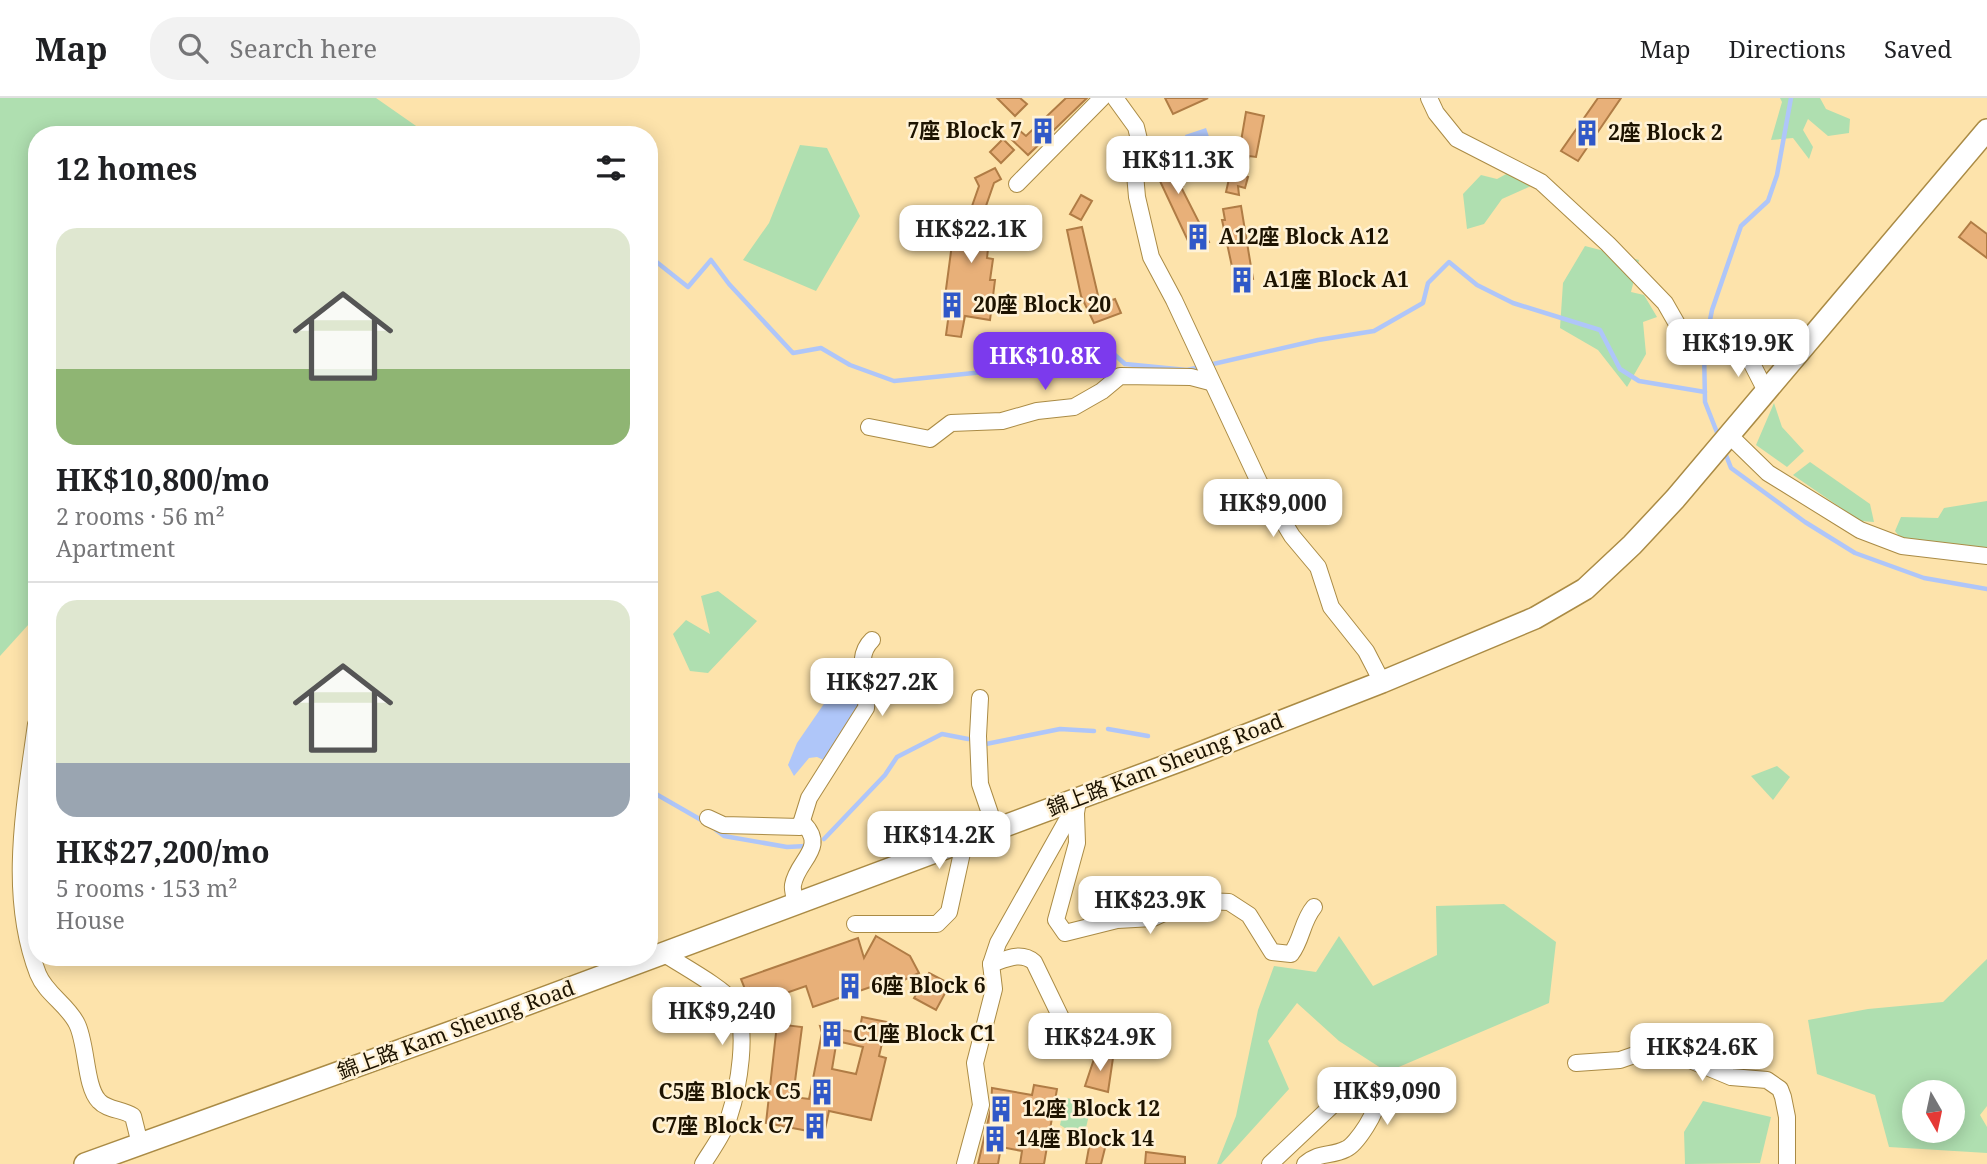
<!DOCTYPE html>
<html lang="en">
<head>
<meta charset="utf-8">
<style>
	:root { --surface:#fff; --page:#f2f2f2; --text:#202124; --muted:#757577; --line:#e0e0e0; --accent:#7c3aed }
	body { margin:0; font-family:"Noto Serif","Noto Sans TC",serif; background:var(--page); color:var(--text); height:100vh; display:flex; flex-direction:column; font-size:26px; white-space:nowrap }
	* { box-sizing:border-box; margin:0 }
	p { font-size:23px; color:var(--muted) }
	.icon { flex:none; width:38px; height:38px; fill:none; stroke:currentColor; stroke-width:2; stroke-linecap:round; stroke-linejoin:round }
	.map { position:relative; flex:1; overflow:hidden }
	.drawer { position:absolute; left:28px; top:28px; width:630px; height:840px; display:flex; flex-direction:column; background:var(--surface); border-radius:28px; box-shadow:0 4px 18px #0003 }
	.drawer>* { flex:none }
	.needle { width:46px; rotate:171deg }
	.tools { position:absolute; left:1902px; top:982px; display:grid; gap:14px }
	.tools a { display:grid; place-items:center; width:63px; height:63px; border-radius:50%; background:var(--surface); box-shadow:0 4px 18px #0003; font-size:35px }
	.price { position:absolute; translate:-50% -60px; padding:0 16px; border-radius:14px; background:#fff; color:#222; font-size:23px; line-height:46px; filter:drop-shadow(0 2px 4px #0008) }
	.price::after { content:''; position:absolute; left:50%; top:42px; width:21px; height:16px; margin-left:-10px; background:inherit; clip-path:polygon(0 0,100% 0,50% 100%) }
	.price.active { background:var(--accent); color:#fff }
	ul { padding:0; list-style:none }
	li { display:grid; align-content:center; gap:14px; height:371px; padding:0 28px }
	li+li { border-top:2px solid var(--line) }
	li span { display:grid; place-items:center; height:217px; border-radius:21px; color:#555 }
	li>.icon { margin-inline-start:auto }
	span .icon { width:126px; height:126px; fill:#fffc; stroke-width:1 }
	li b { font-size:30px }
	h2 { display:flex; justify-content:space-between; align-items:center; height:84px; padding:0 28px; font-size:30px }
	header { display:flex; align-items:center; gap:42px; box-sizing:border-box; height:98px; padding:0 35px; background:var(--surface); border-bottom:2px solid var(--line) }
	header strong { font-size:33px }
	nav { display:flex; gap:38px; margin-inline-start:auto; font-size:24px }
	.search { width:490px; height:63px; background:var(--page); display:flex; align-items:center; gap:18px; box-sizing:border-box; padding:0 24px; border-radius:28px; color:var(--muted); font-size:26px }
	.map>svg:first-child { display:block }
	.green { fill:#afdfb0; fill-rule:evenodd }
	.water { fill:#afc6f9 }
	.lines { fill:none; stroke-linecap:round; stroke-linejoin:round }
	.stream { stroke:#afc6f9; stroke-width:4.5 }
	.building { fill:#e8b079; stroke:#b07c45; stroke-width:2; fill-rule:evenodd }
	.minor-casing { stroke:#aa8b45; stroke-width:18 }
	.major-casing { stroke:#aa8b45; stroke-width:24 }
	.minor { stroke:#fff; stroke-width:16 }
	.major { stroke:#fff; stroke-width:21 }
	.labels { text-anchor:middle; stroke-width:5; stroke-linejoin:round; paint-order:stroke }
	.poi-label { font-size:21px; font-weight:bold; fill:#1d1300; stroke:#fff2d6; text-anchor:start }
	.street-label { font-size:21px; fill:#1d1300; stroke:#fff2d6 }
</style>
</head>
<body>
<header>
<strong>Map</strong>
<div class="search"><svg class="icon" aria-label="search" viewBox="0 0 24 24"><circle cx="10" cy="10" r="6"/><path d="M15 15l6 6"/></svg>Search here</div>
<nav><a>Map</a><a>Directions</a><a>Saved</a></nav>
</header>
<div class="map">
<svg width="1987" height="1066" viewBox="0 0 1987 1066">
	<rect width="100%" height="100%" fill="#fde3ab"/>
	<!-- green -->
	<g class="green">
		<polygon points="0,0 376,0 429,37 37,37 37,535 29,526 0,558"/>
		<polygon points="1780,0 1820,0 1826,11 1850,21 1849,35 1828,38 1808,21 1803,32 1813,49 1809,61 1793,40 1771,42 1782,4"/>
		<polygon points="800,47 827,50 860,118 816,193 743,162 769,125"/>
		<polygon points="1521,68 1531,88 1502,101 1484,126 1467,131 1463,96 1481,77 1497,81"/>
		<polygon points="1585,148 1639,162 1631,194 1644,197 1657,219 1643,224 1646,256 1627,289 1598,252 1560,230 1563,185"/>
		<polygon points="1774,305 1782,329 1804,353 1787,369 1756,347"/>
		<polygon points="1810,364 1870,406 1874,424 1860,423 1793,377"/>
		<polygon points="1987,403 1987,449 1968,463 1914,457 1895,433 1901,419 1938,420 1944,410"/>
		<polygon points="718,493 757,523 708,575 690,573 673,536 686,522 710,536 701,498"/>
		<polygon points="1777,668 1790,679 1773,702 1751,678"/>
		<polygon points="1504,806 1556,844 1549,905 1387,974 1339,943 1297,905 1268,943 1289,991 1221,1066 1217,1066 1236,1018 1258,912 1274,868 1316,874 1339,838 1373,888 1437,857 1436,808"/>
		<path d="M1987,861V1008L1980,1017L1987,1029V1055L1889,1049L1875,997L1817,976L1808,922L1868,911L1943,904ZM1914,994H1953V1032H1914Z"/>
		<polygon points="1066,1000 1092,1004 1085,1034 1068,1032 1060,1027"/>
		<polygon points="1703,1003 1771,1019 1760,1065 1685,1066 1684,1034"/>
	</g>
	<!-- water -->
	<g class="water">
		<polygon points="1206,30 1216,59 1205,63 1210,79 1201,82 1185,37"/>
		<polygon points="841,581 862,591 862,606 828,664 817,659 809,660 794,678 788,667 797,645"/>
	</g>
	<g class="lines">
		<!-- stream -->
		<g class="stream">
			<polyline points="649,158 688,189 711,162 729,186 793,255 821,250 850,267 894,283 984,274 1011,276 1056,268 1097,241 1125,266 1187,272 1318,242 1374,233 1423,205 1428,185 1449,164 1477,187 1513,205 1600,232 1620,271 1639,283 1705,294"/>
			<polyline points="1706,242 1712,212 1741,128 1768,103 1777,77 1791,0"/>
			<polyline points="1704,251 1705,304 1718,337"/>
			<polyline points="1724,352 1731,370 1805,424 1855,455 1924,480 1987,491"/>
			<polyline points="1108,631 1148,638"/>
			<polyline points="986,646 1060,631 1094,633"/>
			<polyline points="649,692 703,723"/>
			<polyline points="716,732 724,738 787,749 806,748"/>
			<polyline points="824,741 885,677 897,659 942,636 968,641"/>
		</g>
	</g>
	<!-- building -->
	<g class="building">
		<polygon points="997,0 1020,0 1027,6 1015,18"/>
		<polygon points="1066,0 1087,0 1028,57 1012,42 1020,33 1026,38"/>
		<polygon points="1165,0 1208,0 1173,16"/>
		<polygon points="1598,0 1621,0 1578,63 1561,53"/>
		<polygon points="1246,14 1264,18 1256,59 1249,58 1244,78 1248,79 1245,90 1238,88 1239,97 1226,94 1233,63 1236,55 1239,55"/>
		<polygon points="1003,41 1014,52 1001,65 990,54"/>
		<polygon points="1165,43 1171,64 1183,88 1181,89 1209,144 1199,149 1195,142 1189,145 1159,81 1156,55 1152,55 1151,45"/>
		<polygon points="995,70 1001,81 994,85 978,131 984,132 983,141 989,142 987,160 993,161 990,182 995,182 990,222 965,218 961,239 946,237 949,215 943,214 952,146 949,145 952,126 965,128 979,88 975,80"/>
		<polygon points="1081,97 1092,103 1081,122 1070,116"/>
		<polygon points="1241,108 1253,181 1246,182 1247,191 1237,192 1222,122 1225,122 1223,111"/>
		<polygon points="1971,124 1987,136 1987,160 1959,139"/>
		<polygon points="1082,129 1100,206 1115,201 1121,215 1094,225 1081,198 1067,132"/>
		<polygon points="876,838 910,858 919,875 891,888 888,883 813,909 806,888 769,901 767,894 752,898 749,890 745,891 741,881 858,840 864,860"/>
		<polygon points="929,875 950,886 936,912 914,900"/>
		<path d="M862,919L887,924L879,958L886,960L871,1022L829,1013L824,1036L766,1025L777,926L802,929L793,999L809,1001L822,935L820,928L859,935ZM841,944L863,949L856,976L832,971L836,947L840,948Z"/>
		<polygon points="1096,955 1113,960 1108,994 1085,988"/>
		<polygon points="1034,987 1057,991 1044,1066 1020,1066 1022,1053 1001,1049 998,1066 978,1066 991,1010 992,990 1032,997"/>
		<polygon points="1091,1038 1107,1042 1101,1066 1086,1066"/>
		<polygon points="1146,1054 1185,1059 1185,1066 1145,1066"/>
	</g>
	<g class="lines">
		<!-- minor casing -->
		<g class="minor-casing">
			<g id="minor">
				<polyline points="1115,0 1136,29 1142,54 1135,76 1137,99 1151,159 1174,202 1259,384 1292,438 1318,469 1331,509 1366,553 1382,584"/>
				<polyline points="1429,0 1436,15 1457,41 1541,84 1608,146 1665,205 1681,233 1693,244 1735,252 1750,262 1767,295"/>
				<polyline points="1017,86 1102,0"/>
				<polyline points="869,329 930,341 951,325 1002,323 1037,313 1074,309 1102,293 1120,278 1191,279 1210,284"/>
				<polyline points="1730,338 1768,375 1860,432 1902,448 1987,458"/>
				<polyline points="980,600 978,638 980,686 995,730"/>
				<path d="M36,626C25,708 7,796 38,876C46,896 68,907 77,926C87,946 85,989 99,1003C107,1012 122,1011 133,1018L140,1046"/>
				<path d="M1076,715L1077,745L1056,822L1065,835L1117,822L1153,820L1181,807L1204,803L1229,804L1249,817L1272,854L1291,856C1302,842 1302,823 1314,809"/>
				<path d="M708,720L723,727L800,729L809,700L866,610C869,587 853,560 872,542"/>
				<path d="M796,805C795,799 792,793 793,787C797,762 828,750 803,725"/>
				<polyline points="855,826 937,826 949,814 965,741"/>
				<path d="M663,855C679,866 724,890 733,904C750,929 738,992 729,1019C724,1036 712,1051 703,1066"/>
				<path d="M991,866C1006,861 1021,853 1034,864L1065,928"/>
				<polyline points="1576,965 1620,962 1643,954 1666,952 1731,979 1767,982 1780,991 1783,999 1787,1019 1787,1066"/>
				<polyline points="965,1066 981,1007 975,965 994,891 991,866 998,845 1066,724 1076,715 1077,709"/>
				<path d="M1270,1066L1356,985L1362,984C1366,989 1374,994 1376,1001C1380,1011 1356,1047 1346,1051C1331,1059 1320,1053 1305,1066"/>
			</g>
		</g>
		<!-- major casing -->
		<g class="major-casing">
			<polyline id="major" points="85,1066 490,920 1195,657 1382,584 1535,520 1585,491 1632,447 1675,401 1987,32"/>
		</g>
		<!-- minor -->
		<use href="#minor" class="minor"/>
		<!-- major -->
		<use href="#major" class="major"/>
	</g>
	<!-- icons -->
	<defs>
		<g id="building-bare" transform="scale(2.1)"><path d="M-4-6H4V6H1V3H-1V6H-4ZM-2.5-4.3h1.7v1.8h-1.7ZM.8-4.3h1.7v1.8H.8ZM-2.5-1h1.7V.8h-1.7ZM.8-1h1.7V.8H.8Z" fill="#3058c8" stroke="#fff2d6" stroke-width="2.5" paint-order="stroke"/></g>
	</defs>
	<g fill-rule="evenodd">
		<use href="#building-bare" x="1043" y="33"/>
		<use href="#building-bare" x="1587" y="35"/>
		<use href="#building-bare" x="1198" y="139"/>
		<use href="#building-bare" x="1242" y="182"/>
		<use href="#building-bare" x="952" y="207"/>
		<use href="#building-bare" x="850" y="888"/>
		<use href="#building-bare" x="832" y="936"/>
		<use href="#building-bare" x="822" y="994"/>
		<use href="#building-bare" x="1001" y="1011"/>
		<use href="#building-bare" x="815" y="1028"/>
		<use href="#building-bare" x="995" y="1041"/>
	</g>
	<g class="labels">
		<!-- poi labels -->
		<g class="poi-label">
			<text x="1022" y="40" text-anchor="end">7座 Block 7</text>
			<text x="1608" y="42">2座 Block 2</text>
			<text x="1219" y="146">A12座 Block A12</text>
			<text x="1263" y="189">A1座 Block A1</text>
			<text x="973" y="214">20座 Block 20</text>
			<text x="871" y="895">6座 Block 6</text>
			<text x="853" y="943">C1座 Block C1</text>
			<text x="801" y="1001" text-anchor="end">C5座 Block C5</text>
			<text x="1022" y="1018">12座 Block 12</text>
			<text x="794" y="1035" text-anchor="end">C7座 Block C7</text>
			<text x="1016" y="1048">14座 Block 14</text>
		</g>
		<!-- street labels -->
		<g class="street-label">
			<text transform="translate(1165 667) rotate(-21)" y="7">錦上路 Kam Sheung Road</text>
			<text transform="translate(456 932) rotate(-20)" y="7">錦上路 Kam Sheung Road</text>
		</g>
	</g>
</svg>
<div class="tools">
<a><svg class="needle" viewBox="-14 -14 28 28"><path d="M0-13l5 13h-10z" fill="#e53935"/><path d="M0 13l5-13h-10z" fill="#757577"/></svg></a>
</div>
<b class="price" style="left:1178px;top:98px">HK$11.3K</b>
<b class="price" style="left:971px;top:167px">HK$22.1K</b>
<b class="price" style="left:1738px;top:281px">HK$19.9K</b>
<b class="price active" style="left:1045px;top:294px">HK$10.8K</b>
<b class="price" style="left:1273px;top:441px">HK$9,000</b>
<b class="price" style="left:882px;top:620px">HK$27.2K</b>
<b class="price" style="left:939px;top:773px">HK$14.2K</b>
<b class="price" style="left:1150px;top:838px">HK$23.9K</b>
<b class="price" style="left:722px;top:949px">HK$9,240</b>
<b class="price" style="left:1100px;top:975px">HK$24.9K</b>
<b class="price" style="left:1702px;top:985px">HK$24.6K</b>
<b class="price" style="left:1387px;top:1029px">HK$9,090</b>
<section class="drawer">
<h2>12 homes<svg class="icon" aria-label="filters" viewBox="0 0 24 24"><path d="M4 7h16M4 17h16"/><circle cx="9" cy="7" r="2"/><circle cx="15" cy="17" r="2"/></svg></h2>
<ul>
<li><span style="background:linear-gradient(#dfe7d0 65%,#8fb573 0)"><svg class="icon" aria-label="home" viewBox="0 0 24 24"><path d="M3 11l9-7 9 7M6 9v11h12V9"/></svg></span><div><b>HK$10,800/mo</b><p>2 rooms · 56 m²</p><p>Apartment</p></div></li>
<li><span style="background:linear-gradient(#dfe7d0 75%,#9aa5b1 0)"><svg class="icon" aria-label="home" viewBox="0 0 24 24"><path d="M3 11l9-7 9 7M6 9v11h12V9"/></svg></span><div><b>HK$27,200/mo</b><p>5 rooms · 153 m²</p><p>House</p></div></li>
</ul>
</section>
</div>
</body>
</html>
